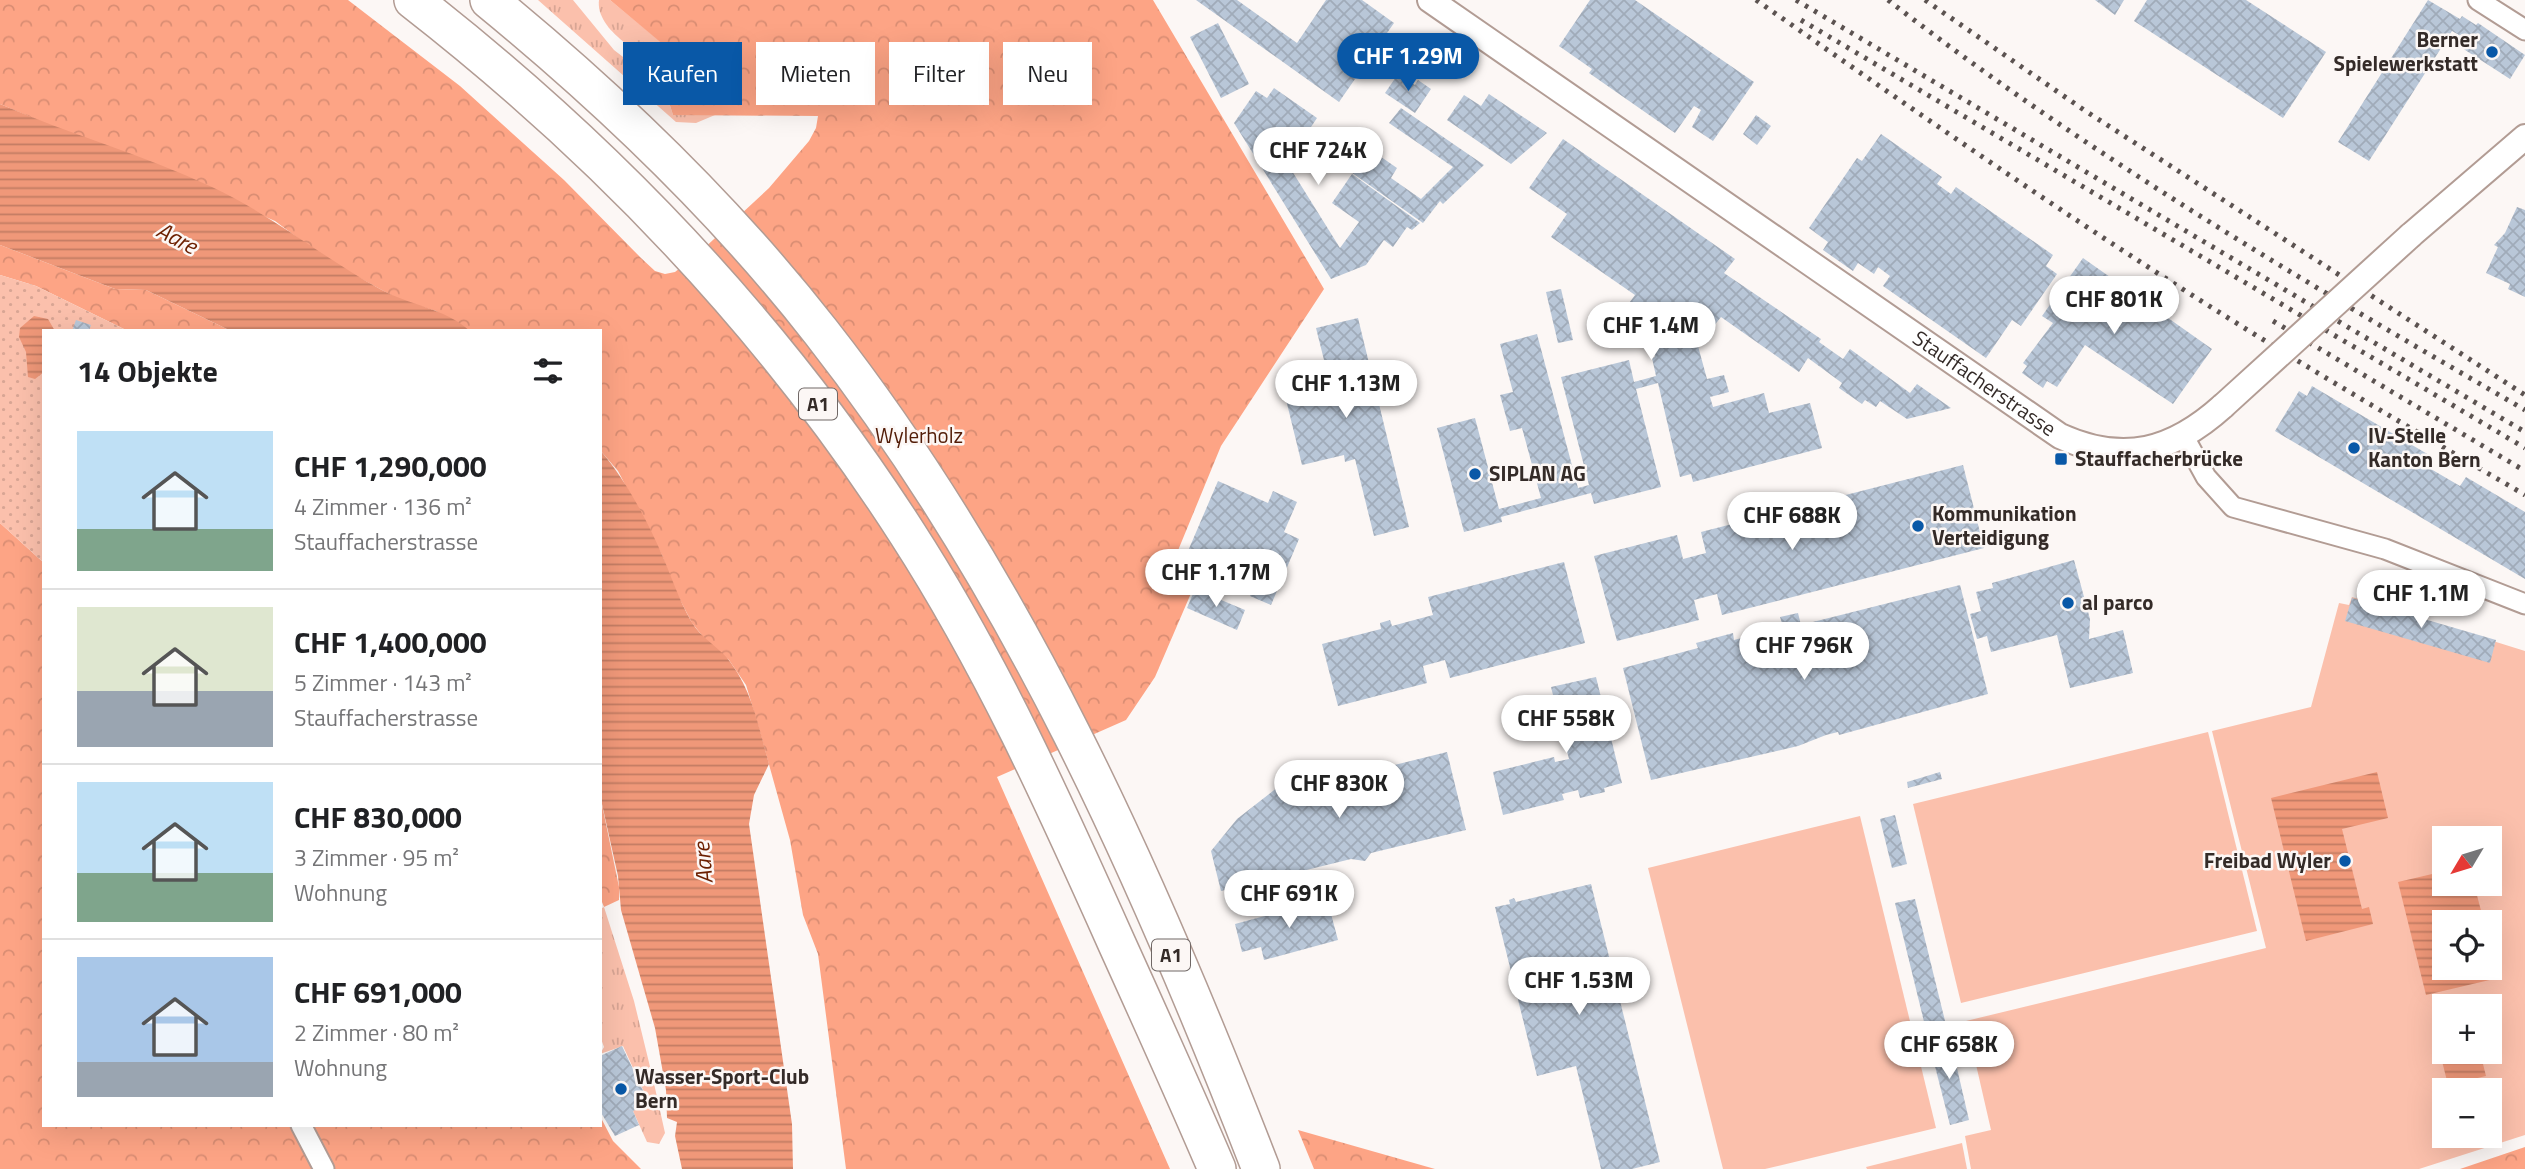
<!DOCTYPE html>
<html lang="de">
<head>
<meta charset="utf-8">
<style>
	:root { --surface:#fff; --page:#f2f2f2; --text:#202124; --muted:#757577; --line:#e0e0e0; --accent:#0958a7 }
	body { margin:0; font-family:"Titillium Web",sans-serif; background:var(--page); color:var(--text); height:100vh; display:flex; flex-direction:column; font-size:26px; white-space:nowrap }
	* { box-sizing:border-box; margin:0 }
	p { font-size:23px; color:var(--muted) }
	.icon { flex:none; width:38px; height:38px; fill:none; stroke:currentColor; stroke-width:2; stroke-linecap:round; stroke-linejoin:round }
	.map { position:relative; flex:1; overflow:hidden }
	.panel { position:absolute; left:42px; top:329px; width:560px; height:798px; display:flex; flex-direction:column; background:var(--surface); border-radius:0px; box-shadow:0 7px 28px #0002 }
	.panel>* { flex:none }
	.guide { position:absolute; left:623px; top:42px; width:665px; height:63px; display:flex; gap:14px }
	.needle { width:46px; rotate:232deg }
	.fabs { position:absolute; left:2432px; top:826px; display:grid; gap:14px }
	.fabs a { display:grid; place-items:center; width:70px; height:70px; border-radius:0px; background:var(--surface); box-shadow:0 7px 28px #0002; font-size:35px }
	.price { position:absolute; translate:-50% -60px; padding:0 16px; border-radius:24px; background:#fff; color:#222; font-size:23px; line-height:46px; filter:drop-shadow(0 2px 4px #0008) }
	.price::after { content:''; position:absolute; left:50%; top:42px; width:21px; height:16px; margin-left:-10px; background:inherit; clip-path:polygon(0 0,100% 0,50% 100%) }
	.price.active { background:var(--accent); color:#fff }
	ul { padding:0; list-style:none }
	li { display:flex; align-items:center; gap:21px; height:175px; padding:0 35px }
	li+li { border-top:2px solid var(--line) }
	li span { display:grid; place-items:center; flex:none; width:196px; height:140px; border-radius:0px; color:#555 }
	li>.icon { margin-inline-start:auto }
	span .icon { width:84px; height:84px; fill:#fffc; stroke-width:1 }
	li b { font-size:30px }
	h2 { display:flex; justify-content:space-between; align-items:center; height:84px; padding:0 35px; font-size:30px }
	.pill { padding:0 24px; border-radius:0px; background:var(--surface); box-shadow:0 7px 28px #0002; font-size:24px; line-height:63px }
	.pill.active { background:var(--accent); color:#fff }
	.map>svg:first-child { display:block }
	.grass { fill:url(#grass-tufts) }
	.forest { fill:url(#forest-crowns) }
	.garden { fill:url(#garden-dots) }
	.pitch { fill:#fbc0ac; fill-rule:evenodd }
	.water { fill:url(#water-rules) }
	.building { fill:url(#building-cross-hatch) }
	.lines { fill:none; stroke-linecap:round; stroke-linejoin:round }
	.minor-casing { stroke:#b29c94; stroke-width:23 }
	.tertiary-casing { stroke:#b29c94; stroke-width:28 }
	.motorway-casing { stroke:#b29c94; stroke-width:40 }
	.minor { stroke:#fff; stroke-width:19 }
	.tertiary { stroke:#fff; stroke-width:24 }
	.motorway { stroke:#fff; stroke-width:37 }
	.rail { stroke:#5c5351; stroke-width:5; stroke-dasharray:3.5 7; stroke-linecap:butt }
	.tertiary-bridge-casing { stroke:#b29c94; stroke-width:28; stroke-linecap:butt }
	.tertiary-bridge { stroke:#fff; stroke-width:24 }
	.poi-dot { fill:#0958a7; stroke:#fcf7f5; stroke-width:2.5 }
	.labels { text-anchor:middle; stroke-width:5; stroke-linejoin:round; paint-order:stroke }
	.shield { fill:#fcf7f5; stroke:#706866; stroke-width:2 }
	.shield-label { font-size:19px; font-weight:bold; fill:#342b28 }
	.poi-label { font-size:21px; font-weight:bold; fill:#342b28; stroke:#fcf7f5; text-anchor:start }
	.street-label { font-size:21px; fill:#342b28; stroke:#fcf7f5 }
	.park-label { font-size:21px; fill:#521c07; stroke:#fcf7f5 }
	.water-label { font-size:23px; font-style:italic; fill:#6c1f00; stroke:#fcf7f5 }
</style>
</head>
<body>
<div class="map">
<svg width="2525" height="1169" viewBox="0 0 2525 1169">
	<defs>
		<pattern id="grass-tufts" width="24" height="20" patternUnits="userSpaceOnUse" patternTransform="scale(1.75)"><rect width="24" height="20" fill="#fbc0ac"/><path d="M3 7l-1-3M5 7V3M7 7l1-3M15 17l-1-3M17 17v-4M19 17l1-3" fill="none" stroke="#d8a594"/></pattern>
		<pattern id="forest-crowns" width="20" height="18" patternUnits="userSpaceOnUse" patternTransform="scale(1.75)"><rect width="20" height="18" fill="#fda485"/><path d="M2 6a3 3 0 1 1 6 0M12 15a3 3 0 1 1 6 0" fill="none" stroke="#d98d73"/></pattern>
		<pattern id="garden-dots" width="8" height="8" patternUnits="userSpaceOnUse" patternTransform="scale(1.75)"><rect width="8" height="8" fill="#fbc0ac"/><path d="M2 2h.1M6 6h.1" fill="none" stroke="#d8a594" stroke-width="1.8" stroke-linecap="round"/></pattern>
		<pattern id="water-rules" width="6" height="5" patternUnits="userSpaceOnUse" patternTransform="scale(1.75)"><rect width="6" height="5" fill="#f09879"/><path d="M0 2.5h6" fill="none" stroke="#c37c63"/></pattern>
		<pattern id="building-cross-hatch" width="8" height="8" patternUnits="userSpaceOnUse" patternTransform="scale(1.75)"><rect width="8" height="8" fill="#b9c7d8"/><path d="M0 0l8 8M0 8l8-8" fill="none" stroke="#a0abb9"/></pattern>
	</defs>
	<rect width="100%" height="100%" fill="#fcf7f5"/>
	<!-- grass -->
	<g class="grass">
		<polygon points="538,0 573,0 614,50 640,70 666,76 664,87 673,115 715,115 696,123 676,122"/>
		<path d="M599,0H610L672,51L669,64C644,59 595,30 599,0Z"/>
		<polygon points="604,907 634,1001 653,1079 665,1133 659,1144 647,1142 633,1111 649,1103 623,1046 600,1054 604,1047 600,1036 600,909"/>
	</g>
	<!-- forest -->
	<g class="forest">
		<polygon points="0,0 348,0 460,86 564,180 641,258 655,271 665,274 675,272 700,252 769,188 809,141 816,128 818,116 673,115 664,87 671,51 610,0 1153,0 1324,289 1221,446 1172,565 1198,577 1155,677 1126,720 997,777 1170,1169 846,1169 818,954 803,915 790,840 758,725 746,685 729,660 708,643 692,623 674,588 662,555 618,471 600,450 600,331 470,331 436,311 400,300 329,261 275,221 0,104"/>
		<polygon points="0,245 115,289 146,290 231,331 128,331 36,286 0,275"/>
		<polygon points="0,523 44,563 44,1125 600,1125 600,1116 613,1141 641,1169 0,1169"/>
		<polygon points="600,795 619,887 619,900 604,907 600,897"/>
		<polygon points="1298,1130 1435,1169 1314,1169"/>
		<polygon points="2525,1147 2525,1169 2460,1169"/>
	</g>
	<!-- garden -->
	<polygon class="garden" points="0,275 36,286 128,331 44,331 44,563 0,523"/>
	<!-- pitch -->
	<g class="pitch">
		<path d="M2352,597L2525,651V1135L2419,1169H1971L1965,1136L1991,1130L1966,1021L2266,948L2212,731L2311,707L2339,603L2349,605ZM2445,838H2490V884H2445ZM2445,922H2490V968H2445ZM2445,1006H2490V1052H2445ZM2445,1090H2490V1136H2445Z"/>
		<polygon points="2208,732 2257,931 1961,1003 1913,804"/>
		<polygon points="1860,816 1936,1128 1765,1169 1723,1169 1648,868"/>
		<polygon points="1962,1143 1967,1169 1867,1169 1866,1167"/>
	</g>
	<!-- water -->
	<g class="water">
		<path d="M0,104C69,134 144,155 212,187C272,215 322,257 380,289C408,305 445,308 470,331H231L146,290L115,289L0,245Z"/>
		<polygon points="34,316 48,319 55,331 44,331 44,372 35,379 28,377 26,352 19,337 20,328"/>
		<path d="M600,450C626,480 647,520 663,557C672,578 679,600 691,621C701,639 720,647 731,663C753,693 759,729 769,764L754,795L749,824L792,1124L793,1169H682L675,1136L677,1122L667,1118L666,1090L655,1028L621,910L618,876L600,795Z"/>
		<polygon points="2377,772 2388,818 2342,829 2362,909 2369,907 2373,924 2306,941 2271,798"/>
		<polygon points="2445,871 2445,884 2474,884 2484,922 2445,922 2445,968 2490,968 2490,948 2498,978 2426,995 2398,882"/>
		<polygon points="2461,1052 2480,1052 2486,1076 2448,1085 2441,1057"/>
	</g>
	<!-- building -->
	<g class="building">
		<polygon points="1196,0 1237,0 1297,43 1326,0 1362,0 1394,23 1339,102"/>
		<polygon points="1590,0 1635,0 1754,82 1713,141 1692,127 1701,110 1694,106 1675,133 1589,73 1592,69 1559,46"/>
		<polygon points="2095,0 2124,0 2115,15"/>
		<polygon points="2147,0 2246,0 2326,52 2283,118 2134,21"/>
		<polygon points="2428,0 2460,19 2462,16 2476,25 2478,23 2525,55 2510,79 2462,48 2467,40 2452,31 2369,161 2338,142"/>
		<polygon points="1218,23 1249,84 1221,98 1190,37"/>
		<polygon points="1398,74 1415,85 1418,80 1431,89 1415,113 1385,93"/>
		<polygon points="1274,88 1317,118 1287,163 1340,248 1359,222 1332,203 1352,174 1420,223 1412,230 1407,227 1393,247 1384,240 1366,265 1331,279 1234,123 1256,91 1267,98"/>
		<polygon points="1489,94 1547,133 1511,164 1447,120 1464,95 1481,106"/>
		<polygon points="1401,108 1484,165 1443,204 1440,201 1423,223 1331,158 1348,134 1397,168 1391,178 1421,199 1453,167 1389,123"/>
		<polygon points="1756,115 1771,126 1757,145 1743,134"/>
		<polygon points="1881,134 1942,177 1937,184 1951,194 1956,187 2053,255 2046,266 2057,274 2021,326 2012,320 1986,358 1883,286 1890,276 1878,267 1874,274 1858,263 1853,271 1823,250 1828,242 1809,228 1857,158 1862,161"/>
		<polygon points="1563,139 1735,259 1724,273 1821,339 1819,342 1843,359 1850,349 1910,393 1917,384 1951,408 1907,419 1880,401 1876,407 1865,400 1862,404 1839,388 1842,383 1808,358 1799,372 1721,317 1698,346 1707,379 1724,375 1729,392 1710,397 1713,407 1764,393 1769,413 1810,403 1822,448 1693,482 1691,474 1680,477 1658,383 1636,389 1661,487 1594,504 1591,493 1501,517 1502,522 1464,532 1437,428 1475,418 1499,509 1541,498 1522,428 1510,431 1500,395 1513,392 1500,344 1537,334 1578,488 1589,485 1561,377 1629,360 1634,382 1656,376 1652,358 1655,357 1654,347 1616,321 1635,295 1551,237 1567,214 1529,188"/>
		<polygon points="2517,207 2525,210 2525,297 2508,289 2510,284 2486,273 2498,247 2494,245 2505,233"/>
		<polygon points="2083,258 2212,349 2173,404 2085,345 2057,387 2047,381 2043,388 2022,373 2027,366 2023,363 2053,323 2042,316"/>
		<polygon points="1561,289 1573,340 1558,343 1546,292"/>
		<polygon points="1358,318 1409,527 1374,536 1355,459 1345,462 1344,455 1302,465 1279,371 1324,360 1316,328"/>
		<polygon points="76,320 91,325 89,331 72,331"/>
		<polygon points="2312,386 2429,455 2424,465 2460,486 2466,477 2525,512 2525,579 2275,431 2299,391 2307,396"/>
		<polygon points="1963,465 1984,548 1722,615 1717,594 1694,600 1699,620 1617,641 1594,556 1677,535 1683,559 1706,553 1701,532"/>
		<polygon points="1218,481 1268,503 1273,491 1297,502 1284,532 1299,539 1271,605 1250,596 1253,588 1185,558"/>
		<polygon points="2074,560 2090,619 2089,639 2123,630 2133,673 2070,688 2057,635 1991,652 1987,636 1977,639 1970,614 1981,611 1976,592 1993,588 1992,583"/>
		<polygon points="1564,562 1585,643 1450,678 1445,660 1423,666 1427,683 1338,706 1322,644 1381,629 1380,623 1390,620 1392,626 1433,615 1428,597"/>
		<polygon points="1960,585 1988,694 1839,735 1838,732 1826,735 1798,746 1651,780 1623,668 1698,648 1696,643 1733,633 1734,640 1783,627 1780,617 1798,613 1801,625"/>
		<polygon points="1195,589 1245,610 1237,630 1187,608"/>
		<polygon points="2352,598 2496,640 2490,663 2345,621"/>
		<polygon points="1596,677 1622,783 1604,788 1605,792 1580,798 1578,790 1562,794 1564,800 1503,815 1493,772 1554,757 1555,762 1569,759 1551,687"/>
		<polygon points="1447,752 1466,830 1371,853 1365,861 1351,859 1221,891 1211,851 1237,819 1278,787 1301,775 1338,764 1350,761 1354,775"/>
		<polygon points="1940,772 1942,779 1908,788 1907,782"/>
		<polygon points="1895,815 1907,864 1892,868 1880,819"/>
		<polygon points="1591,884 1660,1162 1632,1169 1601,1169 1576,1066 1537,1076 1495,907 1510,904 1509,900 1514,898 1516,902"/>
		<polygon points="1327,899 1338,940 1264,960 1261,947 1242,952 1235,924"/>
		<polygon points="1915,899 1947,1029 1927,1034 1895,903"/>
		<polygon points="1950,1038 1969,1120 1950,1125 1929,1043"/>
		<polygon points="622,1046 649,1103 633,1111 639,1125 615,1136 600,1111 600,1056"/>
	</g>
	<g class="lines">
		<!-- minor casing -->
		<g class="minor-casing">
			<g id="minor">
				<polyline points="2478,0 2525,30"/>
				<polyline points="2184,437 2206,477 2233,507 2385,549 2525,604"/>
				<polyline points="301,1125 324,1169"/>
			</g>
		</g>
		<!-- tertiary casing -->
		<g class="tertiary-casing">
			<g id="tertiary">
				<path id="s1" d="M1430,0L2060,436C2124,465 2173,451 2223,406"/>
				<polyline points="2411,235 2525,137"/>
			</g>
		</g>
		<!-- motorway casing -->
		<g class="motorway-casing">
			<g id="motorway">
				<path d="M413,0C607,151 774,326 907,533C991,663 1054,803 1117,944C1151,1019 1185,1094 1217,1169"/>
				<path d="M489,0C610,99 724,208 821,332C1017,582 1147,875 1261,1169"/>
			</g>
		</g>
		<!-- minor -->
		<use href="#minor" class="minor"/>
		<!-- tertiary -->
		<use href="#tertiary" class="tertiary"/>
		<!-- motorway -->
		<use href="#motorway" class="motorway"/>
		<!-- rail -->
		<g class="rail">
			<path d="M1756,0C1912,109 2068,218 2230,319C2327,380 2426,437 2525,495"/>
			<polyline points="1796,0 2525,432"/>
			<path d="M1888,0C2088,155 2306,283 2525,410"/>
			<polyline points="1925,0 2084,110 2525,395"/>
			<polyline points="1801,20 2525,448"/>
			<polyline points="2273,321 2525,471"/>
		</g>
		<!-- tertiary-bridge casing -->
		<g class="tertiary-bridge-casing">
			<polyline id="tertiary-bridge" points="2223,406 2411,235"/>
		</g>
		<!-- tertiary-bridge -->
		<use href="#tertiary-bridge" class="tertiary-bridge"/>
	</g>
	<!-- markers -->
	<g class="poi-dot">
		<circle cx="2492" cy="52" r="7"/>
		<circle cx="2354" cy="448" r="7"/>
		<rect x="2054" y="452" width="14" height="14" rx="3.5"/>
		<circle cx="1475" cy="474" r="7"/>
		<circle cx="1918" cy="526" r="7"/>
		<circle cx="2068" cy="603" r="7"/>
		<circle cx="2345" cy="861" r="7"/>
		<circle cx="621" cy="1089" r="7"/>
	</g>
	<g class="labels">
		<!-- shield labels -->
		<g class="shield">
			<rect x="799" y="388.5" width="38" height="31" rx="5"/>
			<rect x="1152" y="939.5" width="38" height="31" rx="5"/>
		</g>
		<g class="shield-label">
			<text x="818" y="411">A1</text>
			<text x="1171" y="962">A1</text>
		</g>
		<!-- poi labels -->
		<g class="poi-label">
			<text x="2478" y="47" text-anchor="end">Berner<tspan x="2478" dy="24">Spielewerkstatt</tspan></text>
			<text x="2368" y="443">IV-Stelle<tspan x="2368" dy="24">Kanton Bern</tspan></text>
			<text x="2075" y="466">Stauffacherbrücke</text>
			<text x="1489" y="481">SIPLAN AG</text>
			<text x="1932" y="521">Kommunikation<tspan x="1932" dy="24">Verteidigung</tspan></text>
			<text x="2082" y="610">al parco</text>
			<text x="2331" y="868" text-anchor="end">Freibad Wyler</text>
			<text x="635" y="1084">Wasser-Sport-Club<tspan x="635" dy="24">Bern</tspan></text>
		</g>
		<!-- street labels -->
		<g class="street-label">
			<text dy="7" stroke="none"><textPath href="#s1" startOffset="674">Stauffacherstrasse</textPath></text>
		</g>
		<!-- park labels -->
		<g class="park-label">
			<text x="919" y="443">Wylerholz</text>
		</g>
		<!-- water labels -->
		<g class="water-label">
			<text transform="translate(177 238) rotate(28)" y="8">Aare</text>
			<text transform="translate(703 863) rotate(-95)" y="8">Aare</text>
		</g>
	</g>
</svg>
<div class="fabs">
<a><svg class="needle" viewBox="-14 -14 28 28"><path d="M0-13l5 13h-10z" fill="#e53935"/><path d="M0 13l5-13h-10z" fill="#757577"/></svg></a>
<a><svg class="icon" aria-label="locate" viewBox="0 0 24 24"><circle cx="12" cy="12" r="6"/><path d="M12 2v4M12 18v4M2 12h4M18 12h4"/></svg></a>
<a>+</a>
<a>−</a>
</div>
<b class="price active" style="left:1408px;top:93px">CHF 1.29M</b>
<b class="price" style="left:1318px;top:187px">CHF 724K</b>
<b class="price" style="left:2114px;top:336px">CHF 801K</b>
<b class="price" style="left:1651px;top:362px">CHF 1.4M</b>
<b class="price" style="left:1346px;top:420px">CHF 1.13M</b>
<b class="price" style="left:1792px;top:552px">CHF 688K</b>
<b class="price" style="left:1216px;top:609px">CHF 1.17M</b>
<b class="price" style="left:2421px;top:630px">CHF 1.1M</b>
<b class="price" style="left:1804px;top:682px">CHF 796K</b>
<b class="price" style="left:1566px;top:755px">CHF 558K</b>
<b class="price" style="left:1339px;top:820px">CHF 830K</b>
<b class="price" style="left:1289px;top:930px">CHF 691K</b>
<b class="price" style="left:1579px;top:1017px">CHF 1.53M</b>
<b class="price" style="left:1949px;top:1081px">CHF 658K</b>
<div class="guide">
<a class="pill active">Kaufen</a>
<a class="pill">Mieten</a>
<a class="pill">Filter</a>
<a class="pill">Neu</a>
</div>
<section class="panel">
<h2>14 Objekte<svg class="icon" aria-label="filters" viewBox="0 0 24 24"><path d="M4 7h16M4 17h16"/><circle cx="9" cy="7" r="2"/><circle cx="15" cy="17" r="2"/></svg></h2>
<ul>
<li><span style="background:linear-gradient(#bfe0f5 70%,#7fa58c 0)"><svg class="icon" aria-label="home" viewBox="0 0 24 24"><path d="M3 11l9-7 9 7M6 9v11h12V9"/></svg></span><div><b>CHF 1,290,000</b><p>4 Zimmer · 136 m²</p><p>Stauffacherstrasse</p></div></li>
<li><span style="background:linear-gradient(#dfe7d0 60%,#9aa5b1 0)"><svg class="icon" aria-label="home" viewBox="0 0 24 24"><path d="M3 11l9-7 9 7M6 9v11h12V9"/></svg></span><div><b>CHF 1,400,000</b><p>5 Zimmer · 143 m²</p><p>Stauffacherstrasse</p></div></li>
<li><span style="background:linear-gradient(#bfe0f5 65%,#7fa58c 0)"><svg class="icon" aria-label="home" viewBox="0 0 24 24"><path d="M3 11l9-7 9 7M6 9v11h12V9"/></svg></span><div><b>CHF 830,000</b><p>3 Zimmer · 95 m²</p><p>Wohnung</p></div></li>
<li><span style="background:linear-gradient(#a9c7e8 75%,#9aa5b1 0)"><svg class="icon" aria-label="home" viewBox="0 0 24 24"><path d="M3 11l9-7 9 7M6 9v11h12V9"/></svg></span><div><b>CHF 691,000</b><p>2 Zimmer · 80 m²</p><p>Wohnung</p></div></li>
</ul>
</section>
</div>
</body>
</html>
